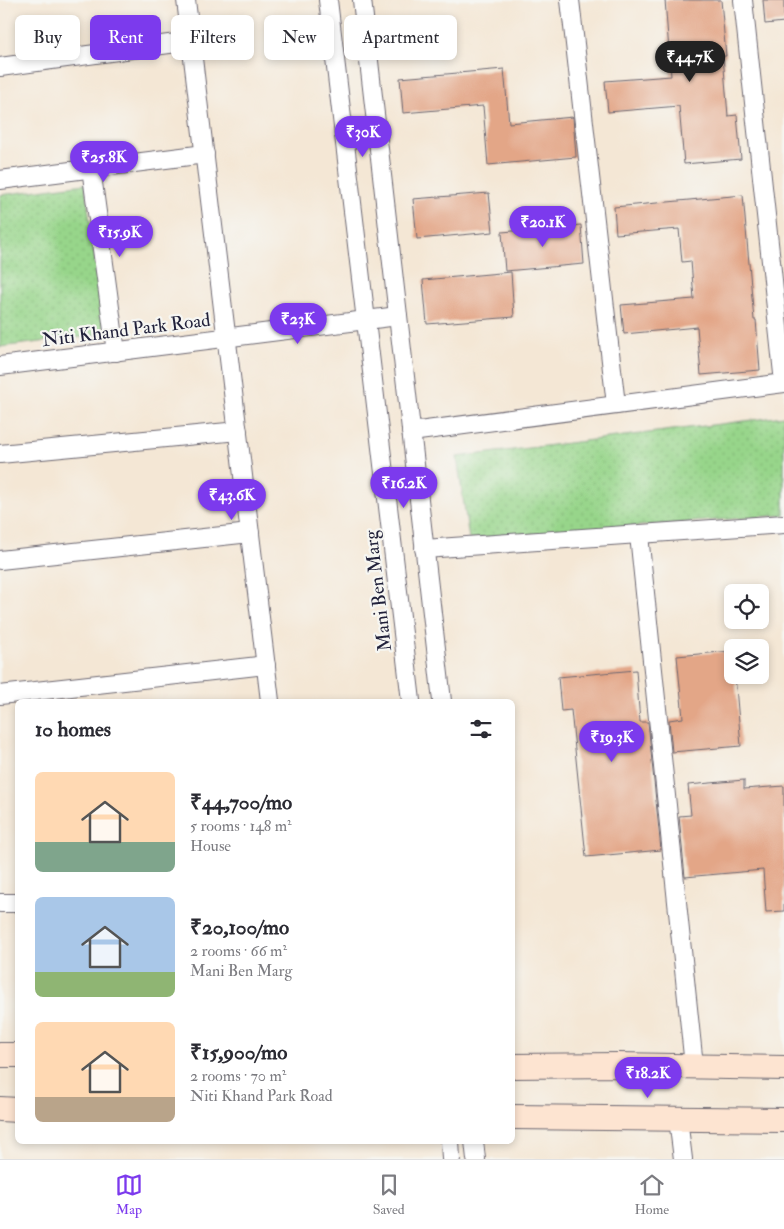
<!DOCTYPE html>
<html lang="en">
<head>
<meta charset="utf-8">
<style>
	:root { --surface:#fff; --page:#f2f2f3; --text:#2b2b33; --muted:#7c7c81; --line:#e1e1e2; --accent:#7c3aed }
	body { margin:0; font-family:"IM FELL Double Pica",serif; background:var(--page); color:var(--text); height:100vh; display:flex; flex-direction:column; font-size:19px; white-space:nowrap }
	* { box-sizing:border-box; margin:0 }
	p { font-size:16px; color:var(--muted) }
	.icon { flex:none; width:28px; height:28px; fill:none; stroke:currentColor; stroke-width:2; stroke-linecap:round; stroke-linejoin:round }
	.map { position:relative; flex:1; overflow:hidden }
	.sheet { position:absolute; left:15px; top:699px; width:500px; height:445px; display:flex; flex-direction:column; background:var(--surface); border-radius:8px; box-shadow:0 2px 8px #0003 }
	.sheet>* { flex:none }
	.top-card { position:absolute; left:15px; top:15px; width:500px; height:45px; display:flex; gap:10px }
	.fabs { position:absolute; left:724px; top:584px; display:grid; gap:10px }
	.fabs a { display:grid; place-items:center; width:45px; height:45px; border-radius:8px; background:var(--surface); box-shadow:0 2px 8px #0003; font-size:25px }
	.price { position:absolute; translate:-50% -42px; padding:0 11px; border-radius:18px; background:var(--accent); color:#fff; font-size:16px; line-height:32px; filter:drop-shadow(0 1px 2px #0008) }
	.price::after { content:''; position:absolute; left:50%; top:30px; width:15px; height:11px; margin-left:-8px; background:inherit; clip-path:polygon(0 0,100% 0,50% 100%) }
	.price.active { background:#222; color:#fff }
	ul { padding:0; list-style:none }
	li { display:flex; align-items:center; gap:15px; height:125px; padding:0 20px }
	li span { display:grid; place-items:center; flex:none; width:140px; height:100px; border-radius:8px; color:#555 }
	li>.icon { margin-inline-start:auto }
	span .icon { width:60px; height:60px; fill:#fffc; stroke-width:1 }
	li b { font-size:21px }
	h2 { display:flex; justify-content:space-between; align-items:center; height:60px; padding:0 20px; font-size:21px }
	.chip { padding:0 18px; border-radius:8px; background:var(--surface); box-shadow:0 2px 8px #0003; font-size:18px; line-height:45px }
	.chip.active { background:var(--accent); color:#fff }
	.tabs { display:flex; justify-content:space-around; align-items:center; height:70px; border-top:1px solid var(--line); background:var(--surface); font-size:14px; color:var(--muted) }
	.tabs a { display:grid; justify-items:center; gap:2px }
	.tabs .active { color:var(--accent) }
	.map>svg:first-child { display:block }
	.park { fill:url(#park-dots); stroke:#5c7c62 }
	.building { fill:#e3a687 }
	.lines { fill:none; stroke-linecap:round; stroke-linejoin:round }
	.street-casing { stroke:#6c6771; stroke-width:20 }
	.secondary-casing { stroke:#6c6771; stroke-width:26 }
	.street { stroke:#fff; stroke-width:18 }
	.secondary { stroke:#fde4d1; stroke-width:24 }
	.labels { text-anchor:middle; stroke-width:4.5; stroke-linejoin:round; paint-order:stroke }
	.street-label { font-size:19px; fill:#22223b; stroke:#f6f6f2 }
</style>
</head>
<body>
<div class="map">
<svg width="784" height="1159" viewBox="0 0 784 1159">
	<defs>
		<pattern id="park-dots" width="8" height="8" patternUnits="userSpaceOnUse" patternTransform="scale(1.25)"><rect width="8" height="8" fill="#97d58a"/><path d="M2 2h.1M6 6h.1" fill="none" stroke="#82b778" stroke-width="1.8" stroke-linecap="round"/></pattern>
	</defs>
	<rect width="100%" height="100%" fill="#f6f6f2"/>
	<filter id="ink" filterUnits="userSpaceOnUse"><feTurbulence type="fractalNoise" baseFrequency=".02" numOctaves="2"/><feDisplacementMap in="SourceGraphic" scale="10" xChannelSelector="R" yChannelSelector="G"/><feConvolveMatrix kernelMatrix="1 2 1 2 8 2 1 2 1" color-interpolation-filters="sRGB"/></filter>
	<filter id="wash" filterUnits="userSpaceOnUse"><feTurbulence type="fractalNoise" baseFrequency=".0096" numOctaves="4" result="noise"/><feDisplacementMap in="SourceGraphic" scale="20" xChannelSelector="R" yChannelSelector="G"/><feGaussianBlur stdDeviation="1.12" result="paint"/><feColorMatrix in="noise" values="0 0 0 0 0 0 0 0 0 0 0 0 0 0 0 0 0 1.4 0 .05"/><feComposite in="paint" operator="in"/></filter>
	<g filter="url(#wash)">
		<rect width="100%" height="100%" fill="#f4e7d5"/>
		<!-- park -->
		<g class="park">
			<polygon points="85,184 105,334 0,347 0,195"/>
			<polygon points="784,416 784,515 469,539 457,457"/>
		</g>
		<g id="blocks">
			<!-- building -->
			<g class="building">
				<polygon points="665,0 721,0 726,56 723,56 728,116 737,115 741,159 684,164 679,106 608,112 605,81 671,76"/>
				<polygon points="763,0 784,0 784,22 765,24"/>
				<polygon points="504,69 509,123 573,117 576,157 488,165 483,106 403,113 400,78"/>
				<polygon points="489,193 493,232 417,239 413,199"/>
				<polygon points="743,195 754,320 756,320 760,370 701,375 697,327 624,334 621,305 694,299 691,261 682,262 679,229 616,234 614,207"/>
				<polygon points="581,225 584,264 505,271 502,232"/>
				<polygon points="511,272 514,317 427,324 423,280"/>
				<polygon points="732,651 732,675 735,675 741,746 672,752 669,720 683,718 677,656"/>
				<polygon points="636,670 640,722 648,722 661,850 586,857 571,710 561,711 558,677"/>
				<polygon points="744,780 744,789 784,786 784,911 766,912 763,870 685,877 679,816 691,815 688,785"/>
			</g>
		</g>
	</g>
	<g filter="url(#ink)">
		<use href="#blocks" fill-opacity="0" stroke="#6c6771" stroke-width="1"/>
		<g class="lines">
			<!-- street casing -->
			<g class="street-casing">
				<g id="street">
					<polyline points="186,0 270,701"/>
					<polyline points="328,0 411,701"/>
					<polyline points="362,0 442,701"/>
					<polyline points="570,0 616,405"/>
					<polyline points="743,0 784,383"/>
					<polyline points="0,67 191,41"/>
					<polyline points="91,168 116,352"/>
					<polyline points="0,180 205,154"/>
					<polyline points="0,366 398,316"/>
					<polyline points="411,432 784,383"/>
					<polyline points="0,454 238,431"/>
					<polyline points="639,535 694,1066"/>
					<polyline points="424,549 784,524"/>
					<polyline points="0,560 250,533"/>
					<polyline points="0,695 266,665"/>
					<polyline points="0,903 18,903"/>
					<polyline points="678,1119 683,1159"/>
					<polyline points="450,1141 451,1159"/>
					<polyline points="474,1141 476,1159"/>
				</g>
			</g>
			<!-- secondary casing -->
			<g class="secondary-casing">
				<g id="secondary">
					<polyline points="0,1055 18,1055"/>
					<polyline points="512,1066 618,1065 784,1068"/>
					<polyline points="0,1109 18,1110"/>
					<polyline points="512,1117 784,1120"/>
				</g>
			</g>
			<!-- street -->
			<use href="#street" class="street"/>
			<!-- secondary -->
			<use href="#secondary" class="secondary"/>
		</g>
	</g>
	<g class="labels">
		<!-- street labels -->
		<g class="street-label">
			<text transform="translate(126 329) rotate(-7)" y="7">Niti Khand Park Road</text>
			<text transform="translate(377 591) rotate(-97)" y="7">Mani Ben Marg</text>
		</g>
	</g>
</svg>
<div class="fabs">
<a><svg class="icon" aria-label="locate" viewBox="0 0 24 24"><circle cx="12" cy="12" r="6"/><path d="M12 2v4M12 18v4M2 12h4M18 12h4"/></svg></a>
<a><svg class="icon" aria-label="layers" viewBox="0 0 24 24"><path d="M12 4l9 5-9 5-9-5zM3 14l9 5 9-5"/></svg></a>
</div>
<b class="price active" style="left:690px;top:83px">₹44.7K</b>
<b class="price" style="left:363px;top:158px">₹30K</b>
<b class="price" style="left:104px;top:183px">₹25.8K</b>
<b class="price" style="left:543px;top:248px">₹20.1K</b>
<b class="price" style="left:120px;top:258px">₹15.9K</b>
<b class="price" style="left:298px;top:345px">₹23K</b>
<b class="price" style="left:404px;top:509px">₹16.2K</b>
<b class="price" style="left:232px;top:521px">₹43.6K</b>
<b class="price" style="left:612px;top:763px">₹19.3K</b>
<b class="price" style="left:648px;top:1099px">₹18.2K</b>
<div class="top-card">
<a class="chip">Buy</a>
<a class="chip active">Rent</a>
<a class="chip">Filters</a>
<a class="chip">New</a>
<a class="chip">Apartment</a>
</div>
<section class="sheet">
<h2>10 homes<svg class="icon" aria-label="filters" viewBox="0 0 24 24"><path d="M4 7h16M4 17h16"/><circle cx="9" cy="7" r="2"/><circle cx="15" cy="17" r="2"/></svg></h2>
<ul>
<li><span style="background:linear-gradient(#ffd9b3 70%,#7fa58c 0)"><svg class="icon" aria-label="home" viewBox="0 0 24 24"><path d="M3 11l9-7 9 7M6 9v11h12V9"/></svg></span><div><b>₹44,700/mo</b><p>5 rooms · 148 m²</p><p>House</p></div></li>
<li><span style="background:linear-gradient(#a9c7e8 75%,#8fb573 0)"><svg class="icon" aria-label="home" viewBox="0 0 24 24"><path d="M3 11l9-7 9 7M6 9v11h12V9"/></svg></span><div><b>₹20,100/mo</b><p>2 rooms · 66 m²</p><p>Mani Ben Marg</p></div></li>
<li><span style="background:linear-gradient(#ffd9b3 75%,#b9a48a 0)"><svg class="icon" aria-label="home" viewBox="0 0 24 24"><path d="M3 11l9-7 9 7M6 9v11h12V9"/></svg></span><div><b>₹15,900/mo</b><p>2 rooms · 70 m²</p><p>Niti Khand Park Road</p></div></li>
</ul>
</section>
</div>
<nav class="tabs">
<a class="active"><svg class="icon" aria-label="map" viewBox="0 0 24 24"><path d="M3 6l6-2 6 2 6-2v14l-6 2-6-2-6 2zM9 4v14M15 6v14"/></svg>Map</a>
<a><svg class="icon" aria-label="saved" viewBox="0 0 24 24"><path d="M7 4h10v16l-5-4-5 4z"/></svg>Saved</a>
<a><svg class="icon" aria-label="home" viewBox="0 0 24 24"><path d="M3 11l9-7 9 7M6 9v11h12V9"/></svg>Home</a>
</nav>
</body>
</html>
